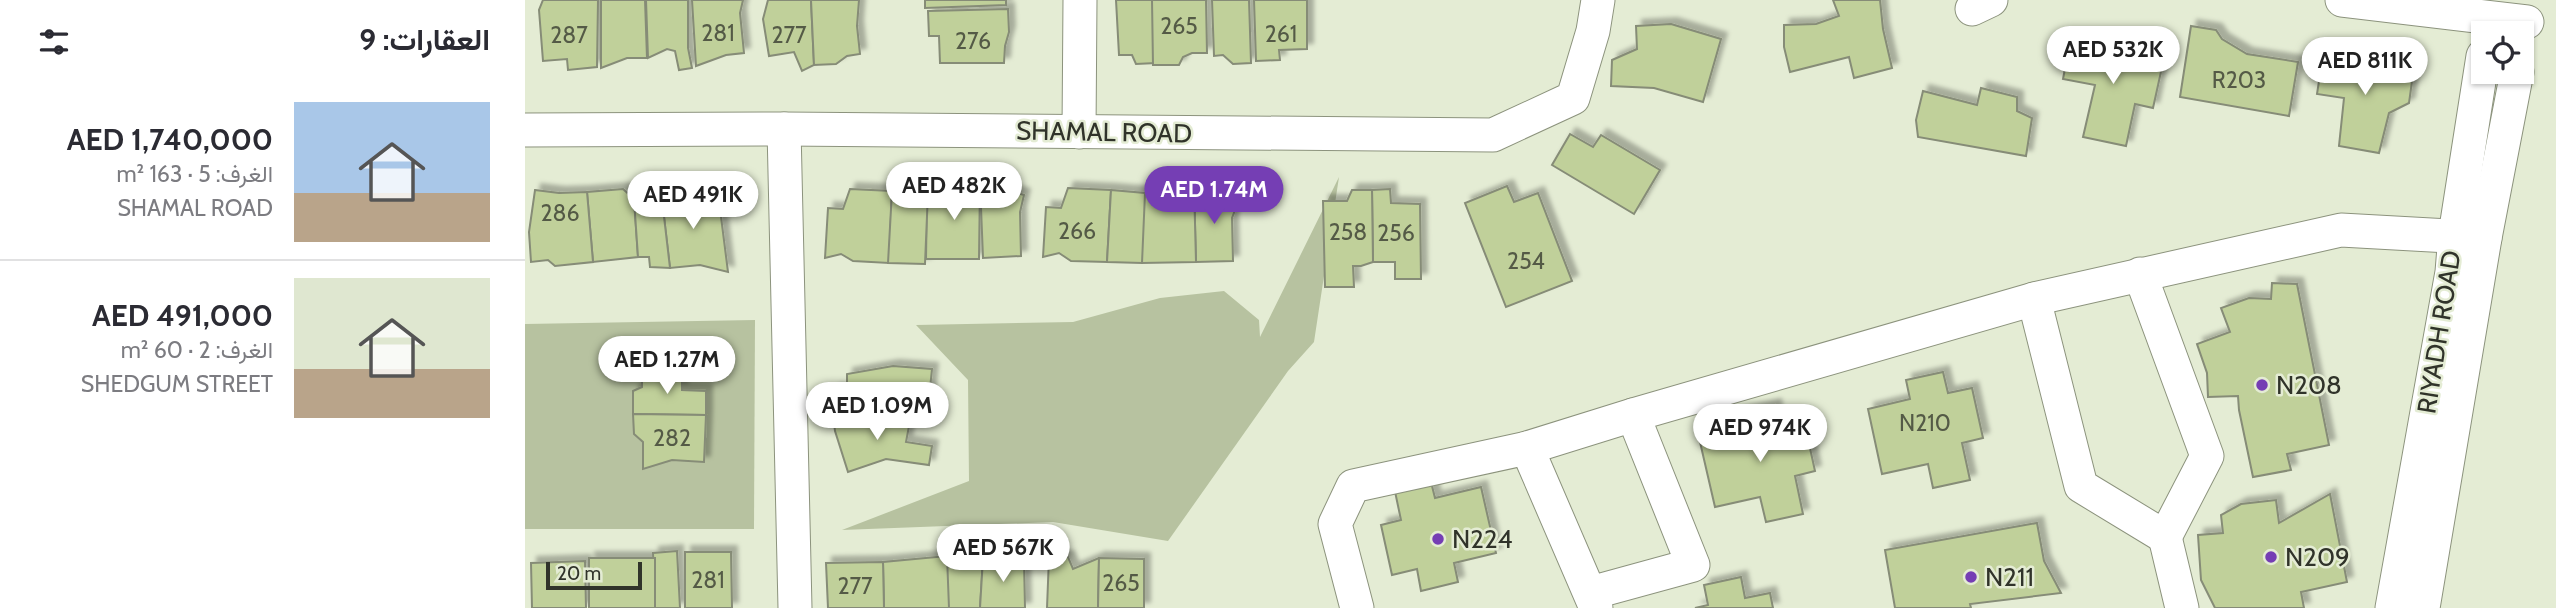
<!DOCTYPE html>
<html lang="ar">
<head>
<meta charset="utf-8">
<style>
	:root { --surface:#fff; --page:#f7f7f7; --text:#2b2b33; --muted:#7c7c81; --line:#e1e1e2; --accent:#753eb4 }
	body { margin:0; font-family:Cabin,Vazirmatn,sans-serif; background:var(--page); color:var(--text); direction:rtl; height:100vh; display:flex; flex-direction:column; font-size:26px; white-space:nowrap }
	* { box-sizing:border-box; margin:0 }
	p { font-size:23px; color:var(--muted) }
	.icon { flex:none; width:38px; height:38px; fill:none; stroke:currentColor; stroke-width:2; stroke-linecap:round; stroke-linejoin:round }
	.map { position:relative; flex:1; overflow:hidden; direction:ltr }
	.details { display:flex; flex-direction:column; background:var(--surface); width:525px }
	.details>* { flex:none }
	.controls { position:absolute; left:1946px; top:21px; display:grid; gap:14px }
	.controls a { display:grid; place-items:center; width:63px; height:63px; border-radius:0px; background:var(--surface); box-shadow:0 2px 5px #0004; font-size:35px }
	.scale { position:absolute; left:21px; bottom:18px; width:96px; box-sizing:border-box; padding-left:7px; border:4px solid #30332a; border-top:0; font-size:19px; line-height:24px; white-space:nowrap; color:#30332a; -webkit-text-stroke:5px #e4ecd4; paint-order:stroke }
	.price { position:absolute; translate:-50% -60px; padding:0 16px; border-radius:24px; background:#fff; color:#222; font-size:23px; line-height:46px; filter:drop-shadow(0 2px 4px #0008) }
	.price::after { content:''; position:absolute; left:50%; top:42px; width:21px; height:16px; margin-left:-10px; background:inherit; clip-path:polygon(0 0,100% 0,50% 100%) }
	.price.active { background:var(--accent); color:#fff }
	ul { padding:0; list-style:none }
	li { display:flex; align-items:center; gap:21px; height:175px; padding:0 35px }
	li+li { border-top:2px solid var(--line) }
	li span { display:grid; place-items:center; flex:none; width:196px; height:140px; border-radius:0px; color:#555 }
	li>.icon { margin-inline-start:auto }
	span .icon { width:84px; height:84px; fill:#fffc; stroke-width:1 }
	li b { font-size:30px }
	h2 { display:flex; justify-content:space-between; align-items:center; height:84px; padding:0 35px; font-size:30px }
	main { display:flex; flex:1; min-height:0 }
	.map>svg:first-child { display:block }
	.green { fill:#b7c2a0 }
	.building { fill:#c0d09a; stroke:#868c77; stroke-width:2; filter:url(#shadow) }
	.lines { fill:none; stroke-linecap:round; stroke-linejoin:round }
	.street-casing { stroke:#8c937d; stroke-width:35 }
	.street { stroke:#fff; stroke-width:33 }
	.poi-dot { fill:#753eb4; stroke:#e4ecd4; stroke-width:2.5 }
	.labels { text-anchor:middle; stroke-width:5; stroke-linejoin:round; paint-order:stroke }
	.number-label { font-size:23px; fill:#545a46 }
	.street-label { font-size:26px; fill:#30332a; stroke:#e4ecd4 }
	.poi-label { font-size:26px; fill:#30332a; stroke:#e4ecd4; text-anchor:start }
</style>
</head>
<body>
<main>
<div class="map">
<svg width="2031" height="608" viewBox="0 0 2031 608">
	<defs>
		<filter id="shadow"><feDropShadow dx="6" dy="-6" stdDeviation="2" flood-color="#0004"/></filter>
	</defs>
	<rect width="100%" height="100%" fill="#e4ecd4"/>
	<!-- green -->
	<g class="green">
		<polygon points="814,177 789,342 763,371 643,541 528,522 317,530 444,481 443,380 391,325 548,322 635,298 699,291 734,320 735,337"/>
		<polygon points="230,320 229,529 0,529 0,324"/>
	</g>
	<!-- building -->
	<g class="building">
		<polygon points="18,0 73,0 72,67 43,70 42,59 18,61 14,10"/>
		<polygon points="76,0 120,0 122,58 102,58 76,68"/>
		<polygon points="121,0 163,0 163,48 167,68 154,70 150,51 142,49 123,58"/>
		<polygon points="167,0 218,0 215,13 219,53 201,55 171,66"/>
		<polygon points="243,0 286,0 289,65 277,71 269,52 244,56 238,19"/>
		<polygon points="286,0 334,0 332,26 335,54 322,56 311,64 289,65"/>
		<polygon points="400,0 481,0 481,5 400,8"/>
		<polygon points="591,0 628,0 631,63 611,64 607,55 594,55"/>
		<polygon points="627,0 681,0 682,53 667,53 658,57 654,65 628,65"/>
		<polygon points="687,0 724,0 726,63 708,64 698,55 689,56"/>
		<polygon points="729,0 782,0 782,49 754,50 755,60 731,61"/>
		<polygon points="1308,0 1355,0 1358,29 1367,68 1329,78 1324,57 1265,72 1259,47 1259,25 1291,24 1314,16"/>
		<polygon points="483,9 484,32 480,46 479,63 415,63 414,36 404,36 403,11"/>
		<polygon points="1146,24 1196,39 1178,102 1129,88 1086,86 1087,60 1112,49 1111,26"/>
		<polygon points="1666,26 1691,30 1697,39 1722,54 1773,62 1764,116 1655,97"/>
		<polygon points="1546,38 1639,58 1628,108 1610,104 1601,146 1558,137 1570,85 1538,79"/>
		<polygon points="1803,54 1889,67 1884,103 1864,113 1854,153 1814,146 1819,98 1792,94 1796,68"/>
		<polygon points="1456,88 1492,97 1492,111 1507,118 1501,156 1393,137 1391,120 1398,91 1452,105"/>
		<polygon points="1045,134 1068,147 1076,135 1135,170 1109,214 1027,165"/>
		<polygon points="432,182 455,182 454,259 401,259 402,191 403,192"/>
		<polygon points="455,182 499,195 495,212 496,256 458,258"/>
		<polygon points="669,185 714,200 707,218 708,261 671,262"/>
		<polygon points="669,185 671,262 617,263 615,194 646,186"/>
		<polygon points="982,186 989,202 1013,193 1047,281 981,307 940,203"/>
		<polygon points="170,187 171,204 194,201 203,272 175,265 145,268 136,191"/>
		<polygon points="543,188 586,190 582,262 546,261 534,253 518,257 521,207 536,208"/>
		<polygon points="98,189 109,199 113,257 68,262 62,192"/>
		<polygon points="325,189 367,191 364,263 328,261 316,254 300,258 303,208 318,209"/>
		<polygon points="865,189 866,203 895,204 896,279 870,279 870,262 848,262 847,190"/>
		<polygon points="10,190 34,193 62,192 68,262 30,266 23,260 6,262 4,232"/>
		<polygon points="586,190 620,193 617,263 582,262"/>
		<polygon points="827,190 847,190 848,262 836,266 828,266 829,287 800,287 798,201 822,201"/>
		<polygon points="136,191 145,268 125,267 124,257 113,257 109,199"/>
		<polygon points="367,191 403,192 400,264 363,263"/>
		<polygon points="1747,283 1772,284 1804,445 1762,454 1766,470 1728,477 1714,410 1713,396 1683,397 1682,373 1672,344 1705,332 1696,308 1724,298 1746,299"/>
		<polygon points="368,366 407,369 404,398 387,397 385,421 308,415 309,390 329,392 322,384 322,374"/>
		<polygon points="117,372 157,372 157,390 181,391 181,415 108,414 108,391 117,387"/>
		<polygon points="1418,372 1423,393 1447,388 1458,438 1437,443 1445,480 1408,488 1403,464 1357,474 1343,409 1385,399 1381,380"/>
		<polygon points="1250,405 1254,426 1279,421 1290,471 1270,476 1278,514 1241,522 1235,497 1190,507 1175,442 1217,433 1213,413"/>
		<polygon points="108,414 181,415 179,462 147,460 118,469 118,442 109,434"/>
		<polygon points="308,415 385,421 381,442 407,446 404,465 361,459 323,472 310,431"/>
		<polygon points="904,474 910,498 956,487 971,553 929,563 933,582 896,591 892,569 867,575 856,525 876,520 868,482"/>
		<polygon points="1805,494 1822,582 1776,592 1779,608 1690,608 1676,580 1673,535 1698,533 1696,515 1716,504 1751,500 1754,523"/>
		<polygon points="1512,523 1519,561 1536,593 1445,604 1446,608 1370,608 1360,550"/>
		<polygon points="152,551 155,608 130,608 128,553"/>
		<polygon points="160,552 206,552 207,608 160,608"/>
		<polygon points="422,556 458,558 455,608 422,608 420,593"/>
		<polygon points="422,556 424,608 359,608 358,562"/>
		<polygon points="524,557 543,557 548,569 574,558 573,608 522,608"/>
		<rect x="64" y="558" width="66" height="50"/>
		<polygon points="458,558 499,562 500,608 455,608"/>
		<polygon points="574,558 619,559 619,608 573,608"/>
		<polygon points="60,561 61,608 7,608 6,563"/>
		<polygon points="358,562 359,608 303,608 301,563"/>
		<polygon points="1216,577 1220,598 1245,593 1248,608 1170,608 1183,605 1179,585"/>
	</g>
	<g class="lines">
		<!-- street casing -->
		<g class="street-casing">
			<g id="street">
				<polyline points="1817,0 2002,22"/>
				<polyline points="1447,9 1466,0"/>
				<polyline points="259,129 270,608"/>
				<polyline points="0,130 259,129 968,135 1048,98 1068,31 1073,0"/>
				<polyline points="554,132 555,0"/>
				<polyline points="1509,299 1556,486 1640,537 1682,456 1615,274"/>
				<polyline points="1002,448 1071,608"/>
				<polyline points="1640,537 1657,608"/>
				<polyline points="1066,593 1168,565 1108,415"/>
				<polyline points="832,608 810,524 828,486 1002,448 1108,415 1509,299 1816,230 1960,238"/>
				<polyline points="1867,608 1927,272 1930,235 1958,56"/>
				<polyline points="1898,608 1960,238 1992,72"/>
			</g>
		</g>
		<!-- street -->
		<use href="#street" class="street"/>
	</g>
	<!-- markers -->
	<g class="poi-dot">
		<circle cx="1737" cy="385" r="7"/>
		<circle cx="913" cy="539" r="7"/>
		<circle cx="1746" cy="557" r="7"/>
		<circle cx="1446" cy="577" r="7"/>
	</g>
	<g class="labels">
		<!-- number labels -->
		<g class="number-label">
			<text x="654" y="34">265</text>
			<text x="193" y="41">281</text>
			<text x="756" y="42">261</text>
			<text x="44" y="43">287</text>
			<text x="264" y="43">277</text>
			<text x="448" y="49">276</text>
			<text x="1714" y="88">R203</text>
			<text x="35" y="221">286</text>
			<text x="552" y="239">266</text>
			<text x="823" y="240">258</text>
			<text x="871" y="241">256</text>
			<text x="1001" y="269">254</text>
			<text x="1400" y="431">N210</text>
			<text x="147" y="446">282</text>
			<text x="183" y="588">281</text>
			<text x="596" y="591">265</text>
			<text x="330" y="594">277</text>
		</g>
		<!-- street labels -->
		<g class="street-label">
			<text transform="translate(579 132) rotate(1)" y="9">SHAMAL ROAD</text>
			<text transform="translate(1914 332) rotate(-81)" y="9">RIYADH ROAD</text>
		</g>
		<!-- poi labels -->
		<g class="poi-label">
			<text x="1751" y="394">N208</text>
			<text x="927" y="548">N224</text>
			<text x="1760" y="566">N209</text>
			<text x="1460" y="586">N211</text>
		</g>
	</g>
</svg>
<div class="controls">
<a><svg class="icon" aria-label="locate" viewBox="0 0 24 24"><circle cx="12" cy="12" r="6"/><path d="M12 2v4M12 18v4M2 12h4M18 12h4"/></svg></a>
</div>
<div class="scale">20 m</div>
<b class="price" style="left:1588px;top:86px">AED 532K</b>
<b class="price" style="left:1840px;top:97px">AED 811K</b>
<b class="price" style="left:429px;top:222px">AED 482K</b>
<b class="price active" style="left:689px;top:226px">AED 1.74M</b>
<b class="price" style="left:168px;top:231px">AED 491K</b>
<b class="price" style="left:142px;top:396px">AED 1.27M</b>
<b class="price" style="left:352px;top:442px">AED 1.09M</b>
<b class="price" style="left:1235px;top:464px">AED 974K</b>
<b class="price" style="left:478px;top:584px">AED 567K</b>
</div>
<section class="details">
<h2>العقارات: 9<svg class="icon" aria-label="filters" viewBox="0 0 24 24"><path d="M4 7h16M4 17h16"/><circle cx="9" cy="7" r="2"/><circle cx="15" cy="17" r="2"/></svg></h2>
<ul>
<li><span style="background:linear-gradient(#a9c7e8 65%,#b9a48a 0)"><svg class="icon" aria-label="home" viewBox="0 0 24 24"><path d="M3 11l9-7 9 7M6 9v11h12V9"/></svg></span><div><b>AED 1,740,000</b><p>الغرف: 5 · 163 m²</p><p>SHAMAL ROAD</p></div></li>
<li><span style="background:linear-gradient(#dfe7d0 65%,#b9a48a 0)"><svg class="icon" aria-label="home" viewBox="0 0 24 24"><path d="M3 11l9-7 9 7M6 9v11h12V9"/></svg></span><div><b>AED 491,000</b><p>الغرف: 2 · 60 m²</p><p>SHEDGUM STREET</p></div></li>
</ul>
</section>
</main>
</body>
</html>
